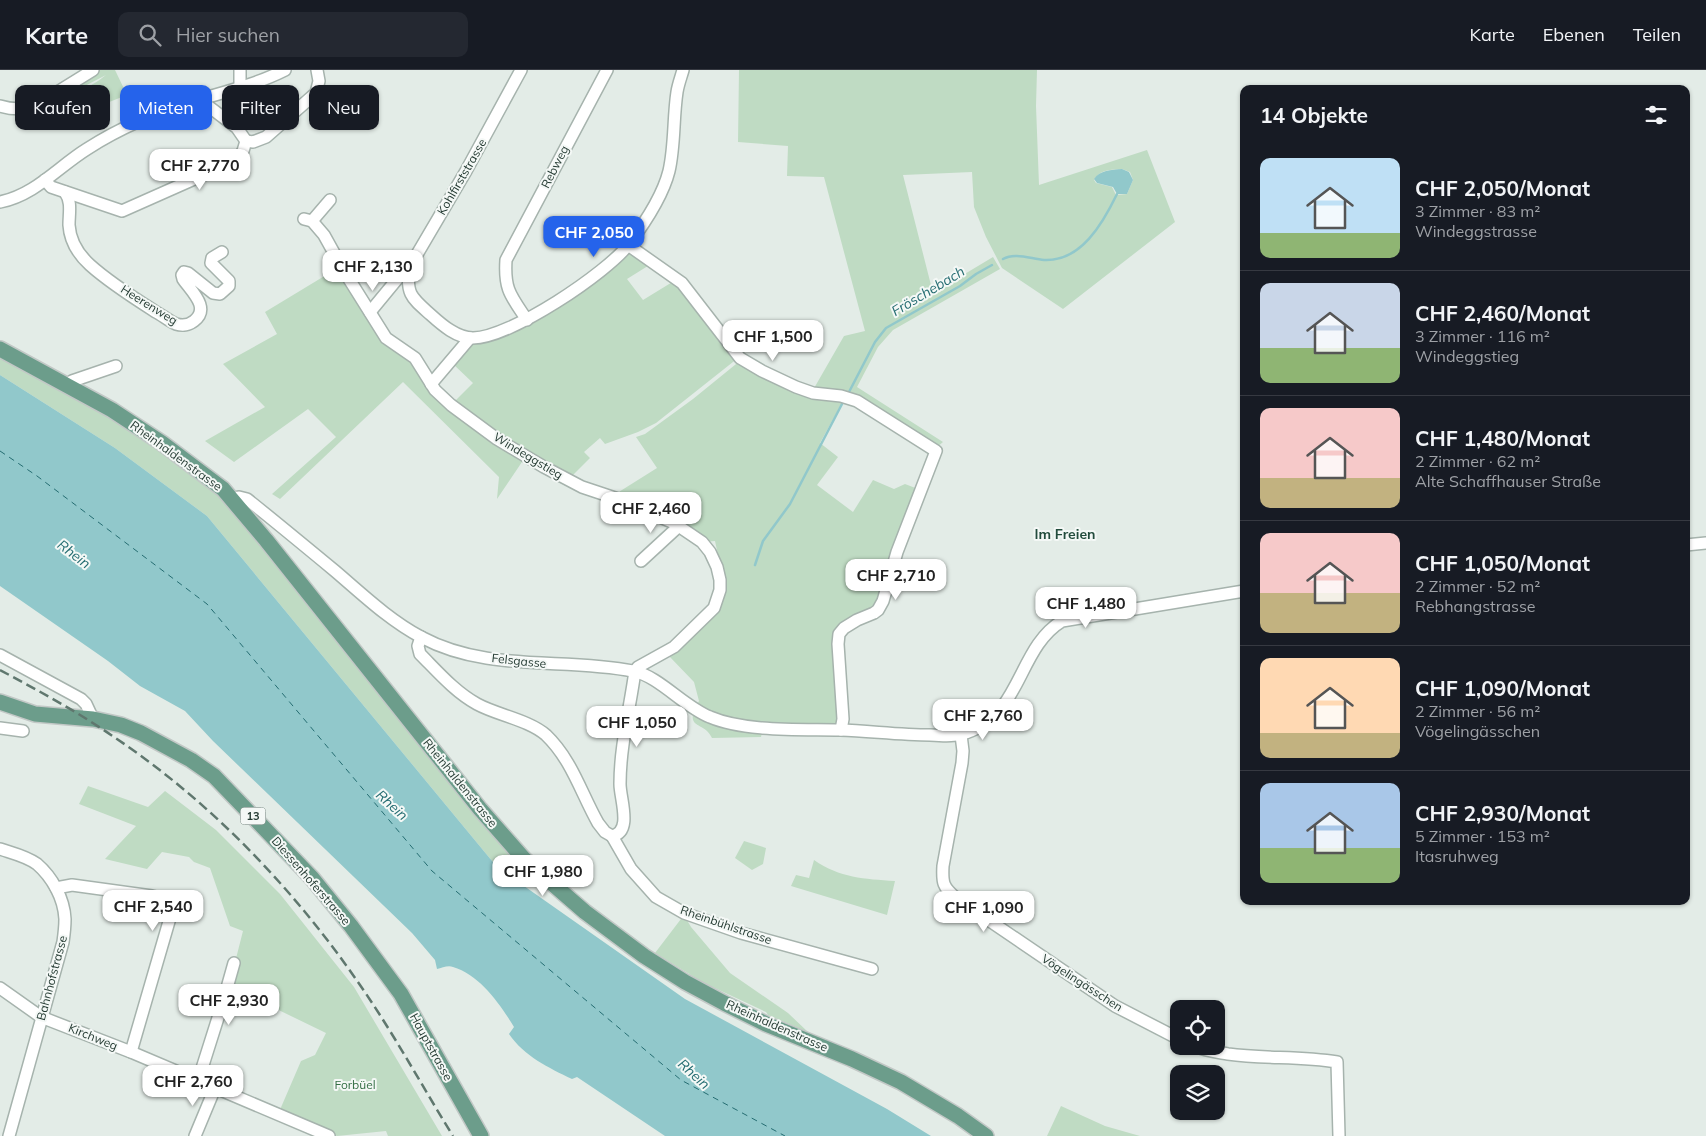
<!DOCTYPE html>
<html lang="de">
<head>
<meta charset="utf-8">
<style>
	:root { --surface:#171b24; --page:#242831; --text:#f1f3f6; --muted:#9ea1a6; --line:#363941; --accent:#2563eb }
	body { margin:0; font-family:Mulish,sans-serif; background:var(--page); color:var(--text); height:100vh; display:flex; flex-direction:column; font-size:19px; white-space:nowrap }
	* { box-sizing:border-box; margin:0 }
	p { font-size:16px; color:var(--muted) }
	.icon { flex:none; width:28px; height:28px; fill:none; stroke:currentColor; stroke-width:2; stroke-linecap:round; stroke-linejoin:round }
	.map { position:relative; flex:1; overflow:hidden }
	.panel { position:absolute; left:1240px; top:15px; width:450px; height:820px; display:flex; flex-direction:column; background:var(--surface); border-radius:10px; box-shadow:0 1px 4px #0004 }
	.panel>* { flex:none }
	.banner { position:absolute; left:15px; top:15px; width:475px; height:45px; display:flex; gap:10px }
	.fabs { position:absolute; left:1170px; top:930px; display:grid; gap:10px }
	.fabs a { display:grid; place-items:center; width:55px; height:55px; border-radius:10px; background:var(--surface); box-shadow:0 1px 4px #0004; font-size:25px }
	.price { position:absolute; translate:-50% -42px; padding:0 11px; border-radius:10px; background:#fff; color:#222; font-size:16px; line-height:32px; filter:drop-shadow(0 1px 2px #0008) }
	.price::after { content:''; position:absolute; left:50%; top:30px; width:15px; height:11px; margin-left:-8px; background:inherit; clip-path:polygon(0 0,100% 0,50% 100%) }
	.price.active { background:var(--accent); color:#fff }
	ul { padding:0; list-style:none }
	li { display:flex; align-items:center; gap:15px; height:125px; padding:0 20px }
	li+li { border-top:1px solid var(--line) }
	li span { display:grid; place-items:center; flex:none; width:140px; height:100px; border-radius:10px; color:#555 }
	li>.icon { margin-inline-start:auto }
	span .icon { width:60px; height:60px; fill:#fffc; stroke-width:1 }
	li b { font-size:21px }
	h2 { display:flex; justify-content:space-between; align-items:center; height:60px; padding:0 20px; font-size:21px }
	.pill { padding:0 18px; border-radius:10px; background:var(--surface); box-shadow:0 1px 4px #0004; font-size:18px; line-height:45px }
	.pill.active { background:var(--accent); color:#fff }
	header { display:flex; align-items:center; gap:30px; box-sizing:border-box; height:70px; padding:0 25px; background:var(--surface); border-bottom:1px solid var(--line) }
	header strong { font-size:24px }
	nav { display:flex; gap:28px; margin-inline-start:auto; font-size:18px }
	.search { width:350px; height:45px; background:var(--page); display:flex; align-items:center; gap:12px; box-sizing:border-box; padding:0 18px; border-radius:10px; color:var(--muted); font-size:19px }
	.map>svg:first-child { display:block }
	.green { fill:#bfdbc3; fill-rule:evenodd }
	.water { fill:#91c8cb }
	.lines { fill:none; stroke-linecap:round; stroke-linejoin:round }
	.stream { stroke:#91c8cb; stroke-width:2.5 }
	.ferry { stroke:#256d72; stroke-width:1; stroke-dasharray:6 5; stroke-linecap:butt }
	.minor-casing { stroke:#a6b3ad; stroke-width:14 }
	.major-casing { stroke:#c2c8c6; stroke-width:18 }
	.minor { stroke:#fff; stroke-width:11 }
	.major { stroke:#6c9d8b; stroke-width:15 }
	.rail { stroke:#5f776e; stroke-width:2.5; stroke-dasharray:10 5; stroke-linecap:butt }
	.labels { text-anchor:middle; stroke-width:4; stroke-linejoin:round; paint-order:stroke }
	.shield { fill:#f4f8f6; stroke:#63746e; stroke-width:1 }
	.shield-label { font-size:11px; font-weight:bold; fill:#253b33 }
	.street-label { font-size:12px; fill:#253b33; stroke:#f4f8f6 }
	.park-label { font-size:12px; fill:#336e44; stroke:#f4f8f6 }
	.water-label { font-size:14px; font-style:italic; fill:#256d72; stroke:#f4f8f6 }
	.neighbourhood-label { font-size:14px; font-weight:bold; fill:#234c3d; stroke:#f4f8f6 }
</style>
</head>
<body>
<header>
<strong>Karte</strong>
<div class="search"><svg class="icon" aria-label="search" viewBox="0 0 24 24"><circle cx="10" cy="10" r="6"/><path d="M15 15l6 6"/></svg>Hier suchen</div>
<nav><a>Karte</a><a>Ebenen</a><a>Teilen</a></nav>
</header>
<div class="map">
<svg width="1706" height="1066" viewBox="0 0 1706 1066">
	<rect width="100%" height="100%" fill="#e3ece7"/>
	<!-- green -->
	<g class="green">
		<path d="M96,0H115L127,25L56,53L50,34L74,18C85,21 97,12 106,5L79,19L74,16Z"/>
		<path d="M739,0H1037L1036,36L1039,115L1147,80L1175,152L1063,239L1002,198L986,167L974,137L972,102L903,105L933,223L993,187L1000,199L893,260L878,277L857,317L943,372L937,377L852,325L813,320L844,266L865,261L824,107L787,106L788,76L738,72ZM1122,99L1130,102L1133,110L1127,124L1116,125L1112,117L1096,113L1094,110C1100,99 1111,100 1122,99Z"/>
		<polygon points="630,180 651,194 627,209 643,230 674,211 738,288 656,353 638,362 605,374 600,368 584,382 590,388 569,409 526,386 497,429 499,407 403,312 280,429 272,424 336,367 308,339 234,392 205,371 265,337 223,294 277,264 265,242 341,196 381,266 408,286 450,336 473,313 452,293 471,271 488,270"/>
		<polygon points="0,281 162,373 229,434 522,792 504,802 497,797 207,446 115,378 0,305"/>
		<path d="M741,290L844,329L820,373L838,387L817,415L853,442L873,410L894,419L905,414L918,419L877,536L844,554L840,644L837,654L830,658L764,655L761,667L712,668C704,650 682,661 699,631L694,612L669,586L719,534L723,508L715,471L703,472L614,425L657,398L636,367L645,364L693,329Z"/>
		<polygon points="88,716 148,737 165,721 216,760 280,824 354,917 442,1066 388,1066 386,1061 337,1066 279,1042 301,991 315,985 326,963 229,916 243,861 230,856 210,798 194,792 189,787 162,782 147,799 105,789 136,756 79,734"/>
		<polygon points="744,771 766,778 763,794 752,800 735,788"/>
		<path d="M814,790C840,808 864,809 895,811L887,845L791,816L796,805L809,808Z"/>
		<polygon points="684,845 691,857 730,903 788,943 808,962 768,945 766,942 704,913 655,883"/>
		<polygon points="1061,1036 1105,1056 1140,1066 1047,1066"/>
	</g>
	<!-- water -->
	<g class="water">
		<path d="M1122,99L1129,102L1133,110L1127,124H1117L1113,117L1097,113L1094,109C1100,100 1111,100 1122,99Z"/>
		<path d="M0,305L115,378L207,446L497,797L504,802L685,929L887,1039L931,1066H665L577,1007L572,1009C549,998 524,986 509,964L514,957C500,934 480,905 453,897C448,895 442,898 437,899L435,890L412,863L213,671L185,641L140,616L108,591L0,516Z"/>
	</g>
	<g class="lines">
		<!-- stream -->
		<g class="stream">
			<path d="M1003,189C1015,182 1031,189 1044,190C1081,192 1103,153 1117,124"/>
			<polyline points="849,322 875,272 886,258 960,216 976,204 992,195"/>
			<polyline points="755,495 763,471 790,434 842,334"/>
		</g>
		<!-- ferry -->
		<polyline class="ferry" points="0,381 37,406 207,534 432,801 681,1010 785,1066"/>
		<!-- minor casing -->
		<g class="minor-casing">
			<g id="minor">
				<polyline points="240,0 240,18"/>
				<path d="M521,0L466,101L409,198C406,225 412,228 431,245C442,255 457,268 473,268C510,268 607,203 629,174C644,154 663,125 669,101C675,75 673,48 677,22C678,15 681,7 683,0"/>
				<path d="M0,36C13,40 23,40 35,36L93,0"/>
				<polyline points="246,71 253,72 266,67 316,23 319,11 317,0"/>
				<polyline points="45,110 51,117 122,141 237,90 243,81 246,71 237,58 199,29"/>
				<path d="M65,122C72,132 69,143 69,155C70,171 79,185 90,195C110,213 134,228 156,242C162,245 169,251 176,254C182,256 189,255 194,251C211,238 191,221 183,209L182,205L184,202L188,203L213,223L220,224L229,216V211L211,193L212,188L222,182"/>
				<path d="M0,132C35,125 58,97 87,79C121,57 160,41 198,30C228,21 257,14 285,0"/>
				<path d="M304,149L312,151L324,165L344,201L386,268L415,288L435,320L451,335L497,369L544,397L582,417L618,429L674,453L702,472L710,482L717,497L720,510V520L714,538L674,577L638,597L635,601C630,638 620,676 620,714C620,729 633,762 612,766L605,762L598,753C581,723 572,690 546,665C529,650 497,645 477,634C455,622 437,601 420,584L418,576L421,567"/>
				<polyline points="312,151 330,130"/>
				<polyline points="628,175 682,213 740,288 762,301 796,317 813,323 841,326 857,331 936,381 897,482 883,531 878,540 874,543 857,550 844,558 839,564 838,574 843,649 841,660"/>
				<polyline points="370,242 403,202 409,198"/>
				<path d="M527,250C511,226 504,220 506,190L607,0"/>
				<polyline points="431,314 470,268"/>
				<polyline points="68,316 72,311 116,296"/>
				<path d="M233,429L239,427L247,429C277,453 306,477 335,501C362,524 389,550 421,567C488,603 563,587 633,601C659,606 684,637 710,647C745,662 801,659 840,660C870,661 900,665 930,665C944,666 958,667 971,661C1021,642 1019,577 1062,551L1244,521"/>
				<polyline points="1686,475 1706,473"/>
				<polyline points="641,491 679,456"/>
				<polyline points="0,585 81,629 86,634 93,649"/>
				<polyline points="0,658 23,661"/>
				<path d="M961,665L963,681L962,693L943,796C942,813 943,817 956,828L1115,936L1179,969"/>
				<polyline points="612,766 631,799 656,827 684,843 741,863 872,899"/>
				<path d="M0,779C12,783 26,786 37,794C52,807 64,828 65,849C65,856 64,865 63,872L9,1066"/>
				<polyline points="56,818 72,815 152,826 165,829 171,837 170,848 131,982"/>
				<polyline points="0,918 41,947 131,982 329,1066"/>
				<path d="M1194,976C1205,981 1216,982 1228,984C1264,989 1301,986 1337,992L1339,1066"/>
				<polyline points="198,1011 223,932 234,893"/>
				<polyline points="195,1066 215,1018"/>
			</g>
		</g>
		<!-- major casing -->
		<g class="major-casing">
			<g id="major">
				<polyline points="0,279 112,340 162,373 223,419 266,470 480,739 524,789 585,842 644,886 685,912 724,933 766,954 852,989 901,1012 958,1046 986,1066"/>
				<polyline points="0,632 35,644 93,649 121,655 141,663 191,690 214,706 312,808 351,856 401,924 481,1066"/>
			</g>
		</g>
		<!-- minor -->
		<use href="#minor" class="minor"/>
		<!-- major -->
		<use href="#major" class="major"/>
		<!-- rail -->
		<path class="rail" d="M0,600C39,621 78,642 114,667C211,732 294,819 360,915C394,964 422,1016 453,1066"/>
	</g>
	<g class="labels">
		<!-- shield labels -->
		<rect class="shield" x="240.5" y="737.5" width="25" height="17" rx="4"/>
		<g class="shield-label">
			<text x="253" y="750">13</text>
		</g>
		<!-- street labels -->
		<g class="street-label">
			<text transform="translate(555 97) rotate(-63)" y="4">Rebweg</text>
			<text transform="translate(462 107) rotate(-60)" y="4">Kohlfirststrasse</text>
			<text transform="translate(149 235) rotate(32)" y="4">Heerenweg</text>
			<text transform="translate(176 386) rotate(36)" y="4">Rheinhaldenstrasse</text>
			<text transform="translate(528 386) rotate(31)" y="4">Windeggstieg</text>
			<text transform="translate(519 591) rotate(6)" y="4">Felsgasse</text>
			<text transform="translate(460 713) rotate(51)" y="4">Rheinhaldenstrasse</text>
			<text transform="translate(311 811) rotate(49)" y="4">Diessenhoferstrasse</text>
			<text transform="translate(726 855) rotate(19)" y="4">Rheinbühlstrasse</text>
			<text transform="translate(52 908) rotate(-75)" y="4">Bahnhofstrasse</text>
			<text transform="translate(1082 913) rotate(33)" y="4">Vögelingässchen</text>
			<text transform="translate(777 956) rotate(24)" y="4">Rheinhaldenstrasse</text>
			<text transform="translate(93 967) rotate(22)" y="4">Kirchweg</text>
			<text transform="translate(431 977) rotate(61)" y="4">Hauptstrasse</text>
		</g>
		<!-- park labels -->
		<g class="park-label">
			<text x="355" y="1019">Forbüel</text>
		</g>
		<!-- water labels -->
		<g class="water-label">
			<text transform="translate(928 221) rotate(-31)" y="5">Fröschebach</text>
			<text transform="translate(74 484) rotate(37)" y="5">Rhein</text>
			<text transform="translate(392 735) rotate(42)" y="5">Rhein</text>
			<text transform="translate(694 1004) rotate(42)" y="5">Rhein</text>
		</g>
		<!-- neighbourhood labels -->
		<g class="neighbourhood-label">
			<text x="1065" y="469">Im Freien</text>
		</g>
	</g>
</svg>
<div class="fabs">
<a><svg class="icon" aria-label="locate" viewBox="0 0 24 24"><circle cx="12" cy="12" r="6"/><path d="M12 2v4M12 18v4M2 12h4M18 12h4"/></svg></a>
<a><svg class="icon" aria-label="layers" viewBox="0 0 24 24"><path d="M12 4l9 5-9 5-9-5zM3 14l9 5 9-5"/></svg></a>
</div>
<b class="price" style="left:200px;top:121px">CHF 2,770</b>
<b class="price active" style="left:594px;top:188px">CHF 2,050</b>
<b class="price" style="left:373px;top:222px">CHF 2,130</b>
<b class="price" style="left:773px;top:292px">CHF 1,500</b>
<b class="price" style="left:651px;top:464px">CHF 2,460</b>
<b class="price" style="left:896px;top:531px">CHF 2,710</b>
<b class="price" style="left:1086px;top:559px">CHF 1,480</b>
<b class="price" style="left:983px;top:671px">CHF 2,760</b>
<b class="price" style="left:637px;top:678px">CHF 1,050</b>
<b class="price" style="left:543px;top:827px">CHF 1,980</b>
<b class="price" style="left:153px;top:862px">CHF 2,540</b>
<b class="price" style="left:984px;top:863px">CHF 1,090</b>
<b class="price" style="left:229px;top:956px">CHF 2,930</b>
<b class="price" style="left:193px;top:1037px">CHF 2,760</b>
<div class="banner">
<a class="pill">Kaufen</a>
<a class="pill active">Mieten</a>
<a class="pill">Filter</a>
<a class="pill">Neu</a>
</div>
<section class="panel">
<h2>14 Objekte<svg class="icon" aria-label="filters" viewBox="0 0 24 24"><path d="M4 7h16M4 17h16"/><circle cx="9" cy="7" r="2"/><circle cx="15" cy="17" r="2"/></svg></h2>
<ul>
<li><span style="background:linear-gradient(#bfe0f5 75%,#8fb573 0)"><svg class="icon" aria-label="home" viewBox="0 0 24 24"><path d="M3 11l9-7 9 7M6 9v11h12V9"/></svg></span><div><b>CHF 2,050/Monat</b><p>3 Zimmer · 83 m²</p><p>Windeggstrasse</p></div></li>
<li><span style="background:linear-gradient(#c9d6e8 65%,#8fb573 0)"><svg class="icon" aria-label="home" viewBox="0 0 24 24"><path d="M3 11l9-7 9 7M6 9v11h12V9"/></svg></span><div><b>CHF 2,460/Monat</b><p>3 Zimmer · 116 m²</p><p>Windeggstieg</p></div></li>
<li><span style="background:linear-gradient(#f6c9c9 70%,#c2b280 0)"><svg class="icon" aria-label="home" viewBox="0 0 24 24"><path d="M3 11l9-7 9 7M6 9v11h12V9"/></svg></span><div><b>CHF 1,480/Monat</b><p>2 Zimmer · 62 m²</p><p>Alte Schaffhauser Straße</p></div></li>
<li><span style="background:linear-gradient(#f6c9c9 60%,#c2b280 0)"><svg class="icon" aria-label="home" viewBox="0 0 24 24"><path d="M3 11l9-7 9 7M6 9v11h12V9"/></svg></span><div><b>CHF 1,050/Monat</b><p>2 Zimmer · 52 m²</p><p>Rebhangstrasse</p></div></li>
<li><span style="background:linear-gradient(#ffd9b3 75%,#c2b280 0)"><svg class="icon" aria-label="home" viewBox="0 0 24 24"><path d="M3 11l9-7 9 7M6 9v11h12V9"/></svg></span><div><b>CHF 1,090/Monat</b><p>2 Zimmer · 56 m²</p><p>Vögelingässchen</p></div></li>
<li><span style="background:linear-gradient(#a9c7e8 65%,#8fb573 0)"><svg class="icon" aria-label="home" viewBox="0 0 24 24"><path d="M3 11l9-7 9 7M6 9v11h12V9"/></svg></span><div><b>CHF 2,930/Monat</b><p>5 Zimmer · 153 m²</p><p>Itasruhweg</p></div></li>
</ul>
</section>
</div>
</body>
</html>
